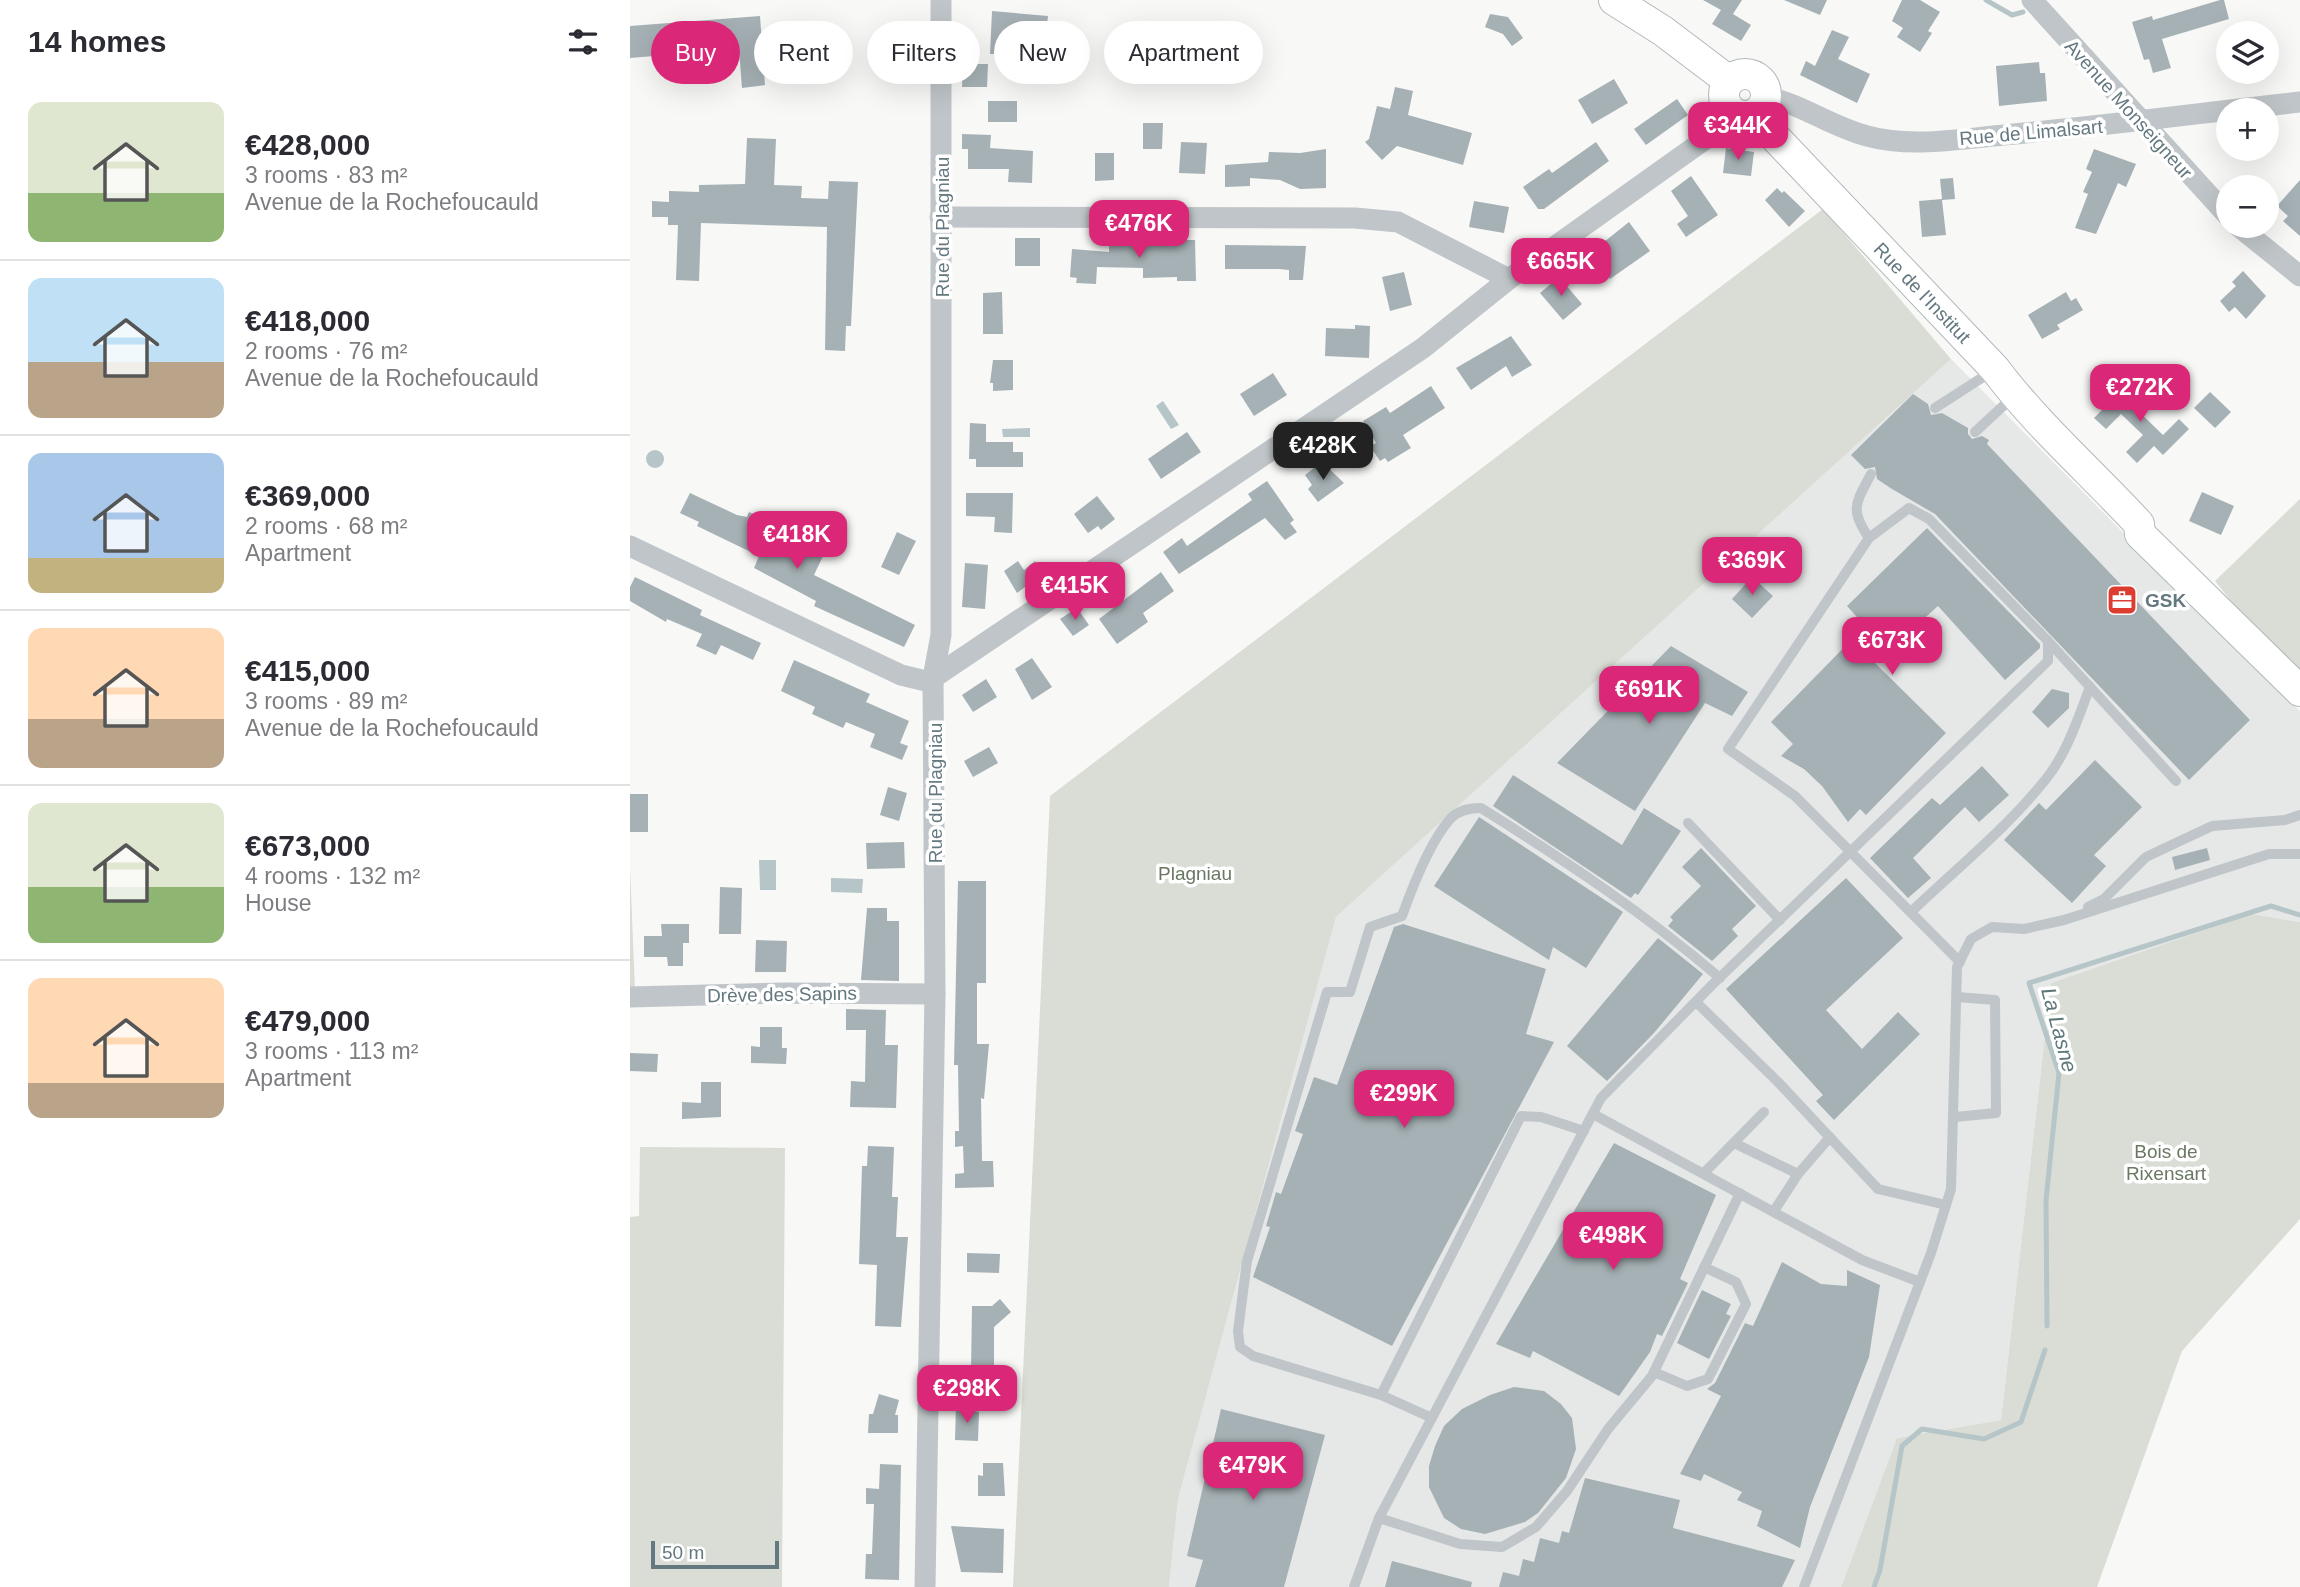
<!DOCTYPE html>
<html lang="en">
<head>
<meta charset="utf-8">
<style>
	:root { --surface:#fff; --page:#f7f7f7; --text:#2b2b33; --muted:#7c7c81; --line:#e1e1e2; --accent:#db2777 }
	body { margin:0; font-family:Arial,sans-serif; background:var(--page); color:var(--text); height:100vh; display:flex; flex-direction:column; font-size:26px; white-space:nowrap }
	* { box-sizing:border-box; margin:0 }
	p { font-size:23px; color:var(--muted) }
	.icon { flex:none; width:38px; height:38px; fill:none; stroke:currentColor; stroke-width:2; stroke-linecap:round; stroke-linejoin:round }
	.map { position:relative; flex:1; overflow:hidden }
	.drawer { display:flex; flex-direction:column; background:var(--surface); width:630px }
	.drawer>* { flex:none }
	.top-card { position:absolute; left:21px; top:21px; width:665px; height:63px; display:flex; gap:14px }
	.fabs { position:absolute; left:1586px; top:21px; display:grid; gap:14px }
	.fabs a { display:grid; place-items:center; width:63px; height:63px; border-radius:50%; background:var(--surface); box-shadow:0 7px 28px #0002; font-size:35px }
	.scale { position:absolute; left:21px; bottom:18px; width:128px; box-sizing:border-box; padding-left:7px; border:4px solid #647880; border-top:0; font-size:19px; line-height:24px; white-space:nowrap; color:#647880; -webkit-text-stroke:5px #fff; paint-order:stroke }
	.price { position:absolute; translate:-50% -60px; padding:0 16px; border-radius:14px; background:var(--accent); color:#fff; font-size:23px; line-height:46px; filter:drop-shadow(0 2px 4px #0008) }
	.price::after { content:''; position:absolute; left:50%; top:42px; width:21px; height:16px; margin-left:-10px; background:inherit; clip-path:polygon(0 0,100% 0,50% 100%) }
	.price.selected { background:#222; color:#fff }
	ul { padding:0; list-style:none }
	li { display:flex; align-items:center; gap:21px; height:175px; padding:0 28px }
	li+li { border-top:2px solid var(--line) }
	li span { display:grid; place-items:center; flex:none; width:196px; height:140px; border-radius:14px; color:#555 }
	li>.icon { margin-inline-start:auto }
	span .icon { width:84px; height:84px; fill:#fffc; stroke-width:1 }
	li b { font-size:30px }
	h2 { display:flex; justify-content:space-between; align-items:center; height:84px; padding:0 28px; font-size:30px }
	.pill { padding:0 24px; border-radius:32px; background:var(--surface); box-shadow:0 7px 28px #0002; font-size:24px; line-height:63px }
	.pill.selected { background:var(--accent); color:#fff }
	main { display:flex; flex:1; min-height:0 }
	.map>svg:first-child { display:block }
	.built { fill:#e6e8e7 }
	.green { fill:#d9ddd5 }
	.water { fill:#b6c5c7 }
	.lines { fill:none; stroke-linecap:round; stroke-linejoin:round }
	.stream { stroke:#b6c5c7; stroke-width:5 }
	.building { fill:#a6b1b5 }
	.secondary-casing { stroke:#b2b9bc; stroke-width:32 }
	.lane { stroke:#bfc5c8; stroke-width:10 }
	.street { stroke:#bfc5c8; stroke-width:21 }
	.secondary { stroke:#fff; stroke-width:30 }
	.labels { text-anchor:middle; stroke-width:7; stroke-linejoin:round; paint-order:stroke }
	.street-label { font-size:19px; fill:#647880; stroke:#fff }
	.poi-label { font-size:19px; font-weight:bold; fill:#647880; stroke:#fff; text-anchor:start }
	.park-label { font-size:19px; fill:#6a7863; stroke:#fff }
	.water-label { font-size:21px; font-style:italic; fill:#5f777a; stroke:#fff }
</style>
</head>
<body>
<main>
<section class="drawer">
<h2>14 homes<svg class="icon" aria-label="filters" viewBox="0 0 24 24"><path d="M4 7h16M4 17h16"/><circle cx="9" cy="7" r="2"/><circle cx="15" cy="17" r="2"/></svg></h2>
<ul>
<li><span style="background:linear-gradient(#dfe7d0 65%,#8fb573 0)"><svg class="icon" aria-label="home" viewBox="0 0 24 24"><path d="M3 11l9-7 9 7M6 9v11h12V9"/></svg></span><div><b>€428,000</b><p>3 rooms · 83 m²</p><p>Avenue de la Rochefoucauld</p></div></li>
<li><span style="background:linear-gradient(#bfe0f5 60%,#b9a48a 0)"><svg class="icon" aria-label="home" viewBox="0 0 24 24"><path d="M3 11l9-7 9 7M6 9v11h12V9"/></svg></span><div><b>€418,000</b><p>2 rooms · 76 m²</p><p>Avenue de la Rochefoucauld</p></div></li>
<li><span style="background:linear-gradient(#a9c7e8 75%,#c2b280 0)"><svg class="icon" aria-label="home" viewBox="0 0 24 24"><path d="M3 11l9-7 9 7M6 9v11h12V9"/></svg></span><div><b>€369,000</b><p>2 rooms · 68 m²</p><p>Apartment</p></div></li>
<li><span style="background:linear-gradient(#ffd9b3 65%,#b9a48a 0)"><svg class="icon" aria-label="home" viewBox="0 0 24 24"><path d="M3 11l9-7 9 7M6 9v11h12V9"/></svg></span><div><b>€415,000</b><p>3 rooms · 89 m²</p><p>Avenue de la Rochefoucauld</p></div></li>
<li><span style="background:linear-gradient(#dfe7d0 60%,#8fb573 0)"><svg class="icon" aria-label="home" viewBox="0 0 24 24"><path d="M3 11l9-7 9 7M6 9v11h12V9"/></svg></span><div><b>€673,000</b><p>4 rooms · 132 m²</p><p>House</p></div></li>
<li><span style="background:linear-gradient(#ffd9b3 75%,#b9a48a 0)"><svg class="icon" aria-label="home" viewBox="0 0 24 24"><path d="M3 11l9-7 9 7M6 9v11h12V9"/></svg></span><div><b>€479,000</b><p>3 rooms · 113 m²</p><p>Apartment</p></div></li>
</ul>
</section>
<div class="map">
<svg width="1670" height="1587" viewBox="0 0 1670 1587">
	<rect width="100%" height="100%" fill="#f8f8f6"/>
	<!-- built -->
	<polygon class="built" points="1321,359 1670,711 1670,922 1621,914 1421,983 1371,1420 1267,1438 1211,1587 539,1587 548,1499 706,917"/>
	<!-- green -->
	<g class="green">
		<polygon points="1193,209 1321,359 706,917 548,1499 539,1587 383,1587 420,796"/>
		<polygon points="1670,499 1670,688 1585,581"/>
		<polygon points="0,868 5,991 0,992"/>
		<polygon points="1621,914 1670,922 1670,1219 1552,1351 1467,1587 1211,1587 1267,1438 1371,1420 1421,983"/>
		<polygon points="10,1147 155,1148 152,1587 0,1587 0,1217 9,1216"/>
	</g>
	<!-- water -->
	<g class="water">
		<polygon points="533,401 549,425 541,429 526,406"/>
		<polygon points="400,428 400,437 373,437 372,429"/>
		<circle cx="25" cy="459" r="9"/>
		<polygon points="129,860 146,860 146,890 130,890"/>
		<polygon points="201,878 233,879 232,893 201,892"/>
	</g>
	<g class="lines">
		<!-- stream -->
		<g class="stream">
			<polyline points="1356,0 1382,15 1393,12"/>
			<polyline points="1417,1326 1416,1200 1429,1073 1399,983 1641,906 1670,915"/>
			<polyline points="1244,1587 1250,1570 1272,1446 1292,1429 1354,1439 1391,1422 1415,1350"/>
		</g>
	</g>
	<!-- building -->
	<g class="building">
		<polygon points="1073,0 1112,0 1103,14 1121,25 1111,41 1082,24 1091,10"/>
		<polygon points="1154,0 1197,0 1190,15"/>
		<polygon points="1272,0 1290,0 1310,12 1298,31 1302,33 1290,52 1267,37 1273,28 1262,21"/>
		<polygon points="1590,0 1594,0 1599,19 1532,39 1541,68 1523,73 1519,59 1514,60 1502,22 1522,16 1523,20"/>
		<polygon points="362,11 418,16 415,42 388,38 387,45 375,43 375,54 360,54"/>
		<polygon points="860,14 878,17 893,38 882,46 873,34 855,27"/>
		<polygon points="130,16 135,85 112,88 109,49 0,58 0,26"/>
		<polygon points="1202,30 1219,37 1208,59 1240,74 1227,103 1170,75 1176,61 1185,66"/>
		<polygon points="1409,62 1410,73 1415,73 1417,101 1369,106 1366,66"/>
		<polygon points="333,64 358,64 357,87 332,87"/>
		<polygon points="984,79 998,103 962,124 948,100"/>
		<polygon points="765,87 783,91 778,115 842,133 833,165 767,146 752,160 735,142 739,139 747,106 760,109"/>
		<polygon points="1047,99 1058,115 1016,145 1004,129"/>
		<rect x="358" y="101" width="29" height="21"/>
		<polygon points="513,123 533,123 532,149 513,149"/>
		<polygon points="332,134 361,135 360,148 403,151 402,183 378,182 379,169 338,169 338,149 332,149"/>
		<polygon points="117,138 146,139 144,185 172,186 171,198 198,199 199,181 228,182 221,326 216,326 215,351 195,350 197,227 71,223 69,281 46,280 48,225 38,225 38,217 22,217 22,201 39,202 39,191 69,192 69,185 115,184"/>
		<polygon points="551,142 577,143 575,174 549,173"/>
		<polygon points="966,142 979,161 914,209 908,209 893,187 919,169 922,173"/>
		<polygon points="1096,148 1124,152 1121,176 1093,173"/>
		<polygon points="696,149 696,188 670,189 650,180 620,178 620,186 595,187 595,165 638,162 639,152 670,153"/>
		<polygon points="1464,149 1506,164 1496,187 1488,183 1466,234 1445,228 1458,194 1453,192 1462,172 1456,169"/>
		<polygon points="465,153 484,153 484,180 465,181"/>
		<polygon points="1061,176 1088,215 1056,237 1047,224 1058,216 1041,191"/>
		<polygon points="1323,178 1325,199 1312,200 1316,235 1292,237 1289,201 1312,199 1310,179"/>
		<polygon points="1670,180 1670,236 1653,221 1658,216 1647,206"/>
		<polygon points="1147,188 1152,193 1154,191 1175,211 1159,227 1135,200"/>
		<polygon points="844,201 879,207 874,233 839,227"/>
		<polygon points="999,222 1020,251 980,279 964,250"/>
		<rect x="385" y="238" width="25" height="28"/>
		<polygon points="512,240 565,240 566,281 547,281 547,277 513,278 513,268 467,267 466,284 446,283 447,278 440,277 442,249 479,252 479,244 512,245"/>
		<polygon points="595,245 676,246 673,280 659,280 659,270 649,269 595,269"/>
		<polygon points="1613,271 1636,296 1616,319 1605,307 1599,312 1590,301 1606,286 1602,282"/>
		<polygon points="774,272 782,305 760,311 752,277"/>
		<polygon points="929,277 952,304 933,320 910,293"/>
		<polygon points="372,292 373,334 353,334 353,293"/>
		<polygon points="1436,292 1441,301 1446,298 1453,310 1427,325 1430,329 1412,339 1398,315"/>
		<polygon points="725,325 740,326 739,358 695,356 696,328 725,329"/>
		<polygon points="881,336 902,365 882,377 876,366 841,390 826,368"/>
		<polygon points="363,360 383,360 383,390 363,391 363,383 360,383"/>
		<polygon points="643,373 657,395 624,416 610,394"/>
		<polygon points="1502,380 1513,391 1501,404 1533,435 1549,419 1559,429 1533,455 1524,446 1507,463 1496,452 1513,435 1491,414 1476,429 1464,418"/>
		<polygon points="801,386 815,408 773,435 781,448 758,462 755,458 750,461 740,446 746,443 733,421 756,407 760,413"/>
		<polygon points="1580,392 1601,412 1585,428 1564,408"/>
		<polygon points="1283,394 1298,404 1301,415 1312,413 1338,428 1338,434 1342,439 1352,436 1359,440 1357,444 1620,720 1559,780 1305,514 1262,489 1247,479 1245,467 1235,469 1221,455"/>
		<polygon points="340,423 356,424 356,442 383,442 383,452 393,452 393,467 346,467 346,459 339,459"/>
		<polygon points="557,432 571,452 531,479 518,459"/>
		<polygon points="692,462 714,483 688,502 678,489 682,485 675,475"/>
		<polygon points="637,481 664,520 660,523 667,532 655,540 635,518 549,574 533,552 552,538 557,546 622,500 618,494"/>
		<polygon points="1572,492 1604,506 1591,535 1559,521"/>
		<polygon points="60,493 107,515 117,517 119,512 131,518 123,537 167,558 172,547 193,556 184,575 285,625 274,647 184,606 186,601 124,568 129,556 67,526 69,522 50,513"/>
		<polygon points="336,493 383,493 382,533 364,532 365,517 336,516"/>
		<polygon points="467,496 485,519 471,530 468,526 458,533 444,514"/>
		<polygon points="1297,528 1410,644 1410,648 1375,680 1308,606 1245,663 1316,733 1236,815 1230,809 1218,822 1192,786 1174,769 1151,756 1163,744 1141,722 1235,626 1217,606"/>
		<polygon points="267,532 286,541 269,575 251,567"/>
		<polygon points="388,561 394,570 405,561 414,573 387,593 374,571"/>
		<polygon points="335,563 358,565 355,609 332,607"/>
		<polygon points="531,572 544,591 513,613 518,622 487,644 469,619"/>
		<polygon points="5,577 72,610 70,615 131,643 123,660 91,645 86,655 66,646 72,634 37,619 36,622 0,601 0,587"/>
		<polygon points="1122,577 1143,596 1122,618 1102,599"/>
		<polygon points="447,608 459,625 443,636 430,619"/>
		<polygon points="1041,646 1118,692 1102,716 1075,703 1005,811 927,763"/>
		<polygon points="402,658 422,687 402,700 385,669"/>
		<polygon points="164,660 240,694 236,702 279,721 270,743 278,746 272,760 240,747 245,734 216,722 213,728 182,714 185,707 151,691"/>
		<polygon points="356,679 367,697 343,712 332,695"/>
		<polygon points="1422,689 1439,693 1439,708 1418,728 1402,712"/>
		<polygon points="359,747 368,763 343,777 334,761"/>
		<polygon points="1465,760 1512,807 1464,855 1476,866 1442,903 1374,840 1409,803 1416,810"/>
		<polygon points="1352,766 1379,795 1349,822 1335,807 1283,858 1301,878 1278,898 1240,858 1302,798 1310,805"/>
		<polygon points="883,775 992,845 1014,808 1051,831 1008,895 1005,893 1001,898 863,806"/>
		<polygon points="258,787 277,793 269,821 250,815"/>
		<rect x="0" y="794" width="18" height="38"/>
		<polygon points="849,817 993,912 956,968 923,947 919,960 804,886"/>
		<polygon points="274,842 275,868 237,869 236,843"/>
		<polygon points="1071,848 1126,906 1102,929 1108,936 1082,961 1038,926 1043,920 1040,917 1071,886 1052,867"/>
		<polygon points="1577,848 1580,860 1545,870 1542,857"/>
		<polygon points="1216,878 1273,938 1196,1010 1232,1049 1268,1012 1290,1034 1204,1120 1186,1101 1193,1095 1096,989"/>
		<polygon points="328,881 356,881 356,983 347,983 347,1044 359,1044 354,1099 351,1098 352,1161 363,1161 364,1187 325,1188 325,1174 334,1173 333,1146 325,1147 325,1131 329,1131 328,1065 324,1065"/>
		<polygon points="90,887 112,888 111,934 89,934"/>
		<polygon points="237,908 257,908 257,921 269,921 269,981 231,980"/>
		<polygon points="31,924 59,924 59,943 53,943 53,966 38,966 37,957 14,957 14,936 32,936"/>
		<polygon points="773,924 916,969 896,1034 924,1042 762,1346 623,1277 640,1227 636,1226 646,1192 651,1194 673,1134 665,1131 684,1077 707,1085 764,927"/>
		<polygon points="1028,938 1073,974 1024,1033 977,1081 937,1046"/>
		<polygon points="126,940 157,941 156,972 125,972"/>
		<polygon points="216,1009 256,1010 255,1045 268,1045 266,1108 220,1107 221,1081 235,1082 236,1030 216,1030"/>
		<polygon points="130,1027 152,1027 152,1048 157,1048 156,1064 121,1063 121,1046 130,1047"/>
		<polygon points="0,1053 28,1054 27,1072 0,1071"/>
		<polygon points="71,1082 91,1082 91,1117 52,1119 52,1102 71,1103"/>
		<polygon points="984,1143 1086,1195 1050,1279 1058,1283 1032,1336 1027,1334 1020,1352 989,1396 903,1351 900,1358 866,1344"/>
		<polygon points="238,1146 264,1147 262,1197 268,1197 266,1237 278,1237 271,1327 245,1326 247,1265 229,1264 232,1166 237,1166"/>
		<polygon points="337,1253 370,1254 369,1273 337,1272"/>
		<polygon points="1152,1262 1191,1284 1217,1286 1217,1270 1250,1285 1239,1357 1180,1507 1170,1548 1127,1526 1132,1511 1107,1500 1112,1492 1074,1474 1071,1481 1050,1474 1091,1396 1077,1389 1085,1383 1115,1323 1123,1326"/>
		<polygon points="1072,1290 1101,1304 1096,1314 1101,1316 1079,1359 1047,1343"/>
		<polygon points="370,1299 381,1312 364,1327 364,1371 341,1371 342,1306 362,1306"/>
		<polygon points="884,1387 914,1391 931,1404 942,1418 946,1449 936,1478 908,1513 895,1522 855,1534 831,1529 814,1518 799,1487 799,1466 805,1446 814,1426 832,1409 860,1395"/>
		<polygon points="249,1394 269,1400 265,1415 268,1415 268,1433 238,1433 239,1414 243,1414"/>
		<polygon points="326,1407 349,1412 348,1441 325,1440"/>
		<polygon points="591,1409 695,1435 654,1587 565,1587 573,1560 557,1556"/>
		<polygon points="353,1463 373,1463 375,1496 348,1496 348,1475 353,1476"/>
		<polygon points="250,1464 271,1465 269,1580 235,1579 236,1554 242,1554 244,1504 236,1504 236,1488 249,1489"/>
		<polygon points="955,1478 1050,1500 1043,1528 1165,1560 1152,1587 869,1587 873,1572 889,1576 893,1559 904,1562 910,1538 929,1543 932,1531 939,1533"/>
		<polygon points="321,1526 374,1529 373,1573 331,1572"/>
		<polygon points="762,1561 842,1582 841,1587 755,1587"/>
	</g>
	<g class="lines">
		<!-- secondary casing -->
		<g class="secondary-casing">
			<g id="secondary">
				<polyline points="984,0 1033,31 1099,81"/>
				<circle cx="1115" cy="95" r="21"/>
				<path id="s1" d="M1120,116L1143,135L1365,369C1407,425 1461,472 1509,524L1510,534L1670,691"/>
			</g>
		</g>
		<!-- lane -->
		<g class="lane">
			<polyline points="1305,408 1364,370"/>
			<polyline points="1345,432 1385,395"/>
			<path d="M1239,538C1219,509 1226,503 1241,474"/>
			<polyline points="1418,641 1546,781"/>
			<polyline points="1058,823 1150,920"/>
			<polyline points="1458,907 1474,899 1516,857 1582,826 1655,820 1670,815"/>
			<path d="M1281,912C1326,869 1377,828 1416,779C1437,753 1448,718 1460,687"/>
			<polyline points="1066,1002 1148,1082 1248,1189 1316,1205"/>
			<polyline points="963,1114 1232,1260 1290,1282"/>
			<polyline points="1325,1117 1366,1113 1365,1000 1327,997"/>
			<polyline points="1104,1143 1168,1174"/>
			<polyline points="1074,1173 1134,1112"/>
			<polyline points="1144,1211 1168,1174 1200,1137"/>
			<polyline points="1024,1372 1057,1386 1078,1379 1116,1304 1106,1282 1074,1267"/>
			<path d="M751,1395L623,1356L610,1347L608,1331L617,1261L697,992H720L740,927L772,916C782,888 801,840 821,818C829,810 841,808 851,808C936,861 1014,913 1090,978"/>
			<polyline points="802,1418 751,1395 891,1116 911,1117 954,1131"/>
			<polyline points="749,1518 830,1544 872,1547 906,1527 937,1491 978,1429 1022,1376 1110,1193"/>
			<polyline points="724,1587 749,1518 971,1098 1082,985 1418,661 1418,641 1299,519 1279,508 1239,538 1098,749 1165,796 1330,962"/>
			<polyline points="1174,1587 1301,1253 1321,1189 1327,967 1341,939 1362,927 1394,929 1434,920 1639,854 1670,854"/>
		</g>
		<!-- street -->
		<g class="street">
			<polyline points="1402,0 1598,216"/>
			<path d="M1138,97C1173,105 1202,127 1237,136C1281,148 1329,139 1374,135C1473,126 1571,113 1670,102"/>
			<polyline points="310,217 725,218 768,222 879,279"/>
			<polyline points="1608,226 1670,276"/>
			<polyline points="0,546 271,675 296,681 303,678 793,348 879,279 1084,133 1101,111"/>
			<polyline points="0,997 155,993 305,994"/>
			<polyline points="295,1587 305,994 303,678 311,635 311,0"/>
		</g>
		<!-- secondary -->
		<use href="#secondary" class="secondary"/>
	</g>
	<!-- icons -->
	<defs>
		<g id="office-square" transform="scale(1.575)"><rect x="-9" y="-9" width="18" height="18" rx="4" fill="#dd3c30" stroke="#fff"/><path d="M-6-3h4V-5.5h4V-3h4V5H-6ZM-1-4.5V-3h2v-1.5ZM-6 0V1H6V0Z" fill="#fff"/></g>
	</defs>
	<g fill-rule="evenodd">
		<use href="#office-square" x="1492" y="600"/>
	</g>
	<g class="labels">
		<!-- street labels -->
		<g class="street-label">
			<text transform="translate(1499 109) rotate(48)" y="7">Avenue Monseigneur</text>
			<text transform="translate(1401 132) rotate(-5)" y="7">Rue de Limalsart</text>
			<text transform="translate(312 227) rotate(-90)" y="7">Rue du Plagniau</text>
			<text dy="7" stroke="none"><textPath href="#s1" startOffset="247">Rue de l'Institut</textPath></text>
			<text transform="translate(305 793) rotate(-90)" y="7">Rue du Plagniau</text>
			<text transform="translate(152 994) rotate(-1)" y="7">Drève des Sapins</text>
		</g>
		<!-- poi labels -->
		<g class="poi-label">
			<text x="1515" y="607">GSK</text>
		</g>
		<!-- park labels -->
		<g class="park-label">
			<text x="565" y="880">Plagniau</text>
			<text x="1536" y="1158">Bois de<tspan x="1536" dy="22">Rixensart</tspan></text>
		</g>
		<!-- water labels -->
		<g class="water-label">
			<text transform="translate(1429 1030) rotate(75)" y="7">La Lasne</text>
		</g>
	</g>
</svg>
<div class="fabs">
<a><svg class="icon" aria-label="layers" viewBox="0 0 24 24"><path d="M12 4l9 5-9 5-9-5zM3 14l9 5 9-5"/></svg></a>
<a>+</a>
<a>−</a>
</div>
<div class="scale">50 m</div>
<b class="price" style="left:1108px;top:162px">€344K</b>
<b class="price" style="left:509px;top:260px">€476K</b>
<b class="price" style="left:931px;top:298px">€665K</b>
<b class="price" style="left:1510px;top:424px">€272K</b>
<b class="price selected" style="left:693px;top:482px">€428K</b>
<b class="price" style="left:167px;top:571px">€418K</b>
<b class="price" style="left:1122px;top:597px">€369K</b>
<b class="price" style="left:445px;top:622px">€415K</b>
<b class="price" style="left:1262px;top:677px">€673K</b>
<b class="price" style="left:1019px;top:726px">€691K</b>
<b class="price" style="left:774px;top:1130px">€299K</b>
<b class="price" style="left:983px;top:1272px">€498K</b>
<b class="price" style="left:337px;top:1425px">€298K</b>
<b class="price" style="left:623px;top:1502px">€479K</b>
<div class="top-card">
<a class="pill selected">Buy</a>
<a class="pill">Rent</a>
<a class="pill">Filters</a>
<a class="pill">New</a>
<a class="pill">Apartment</a>
</div>
</div>
</main>
</body>
</html>
